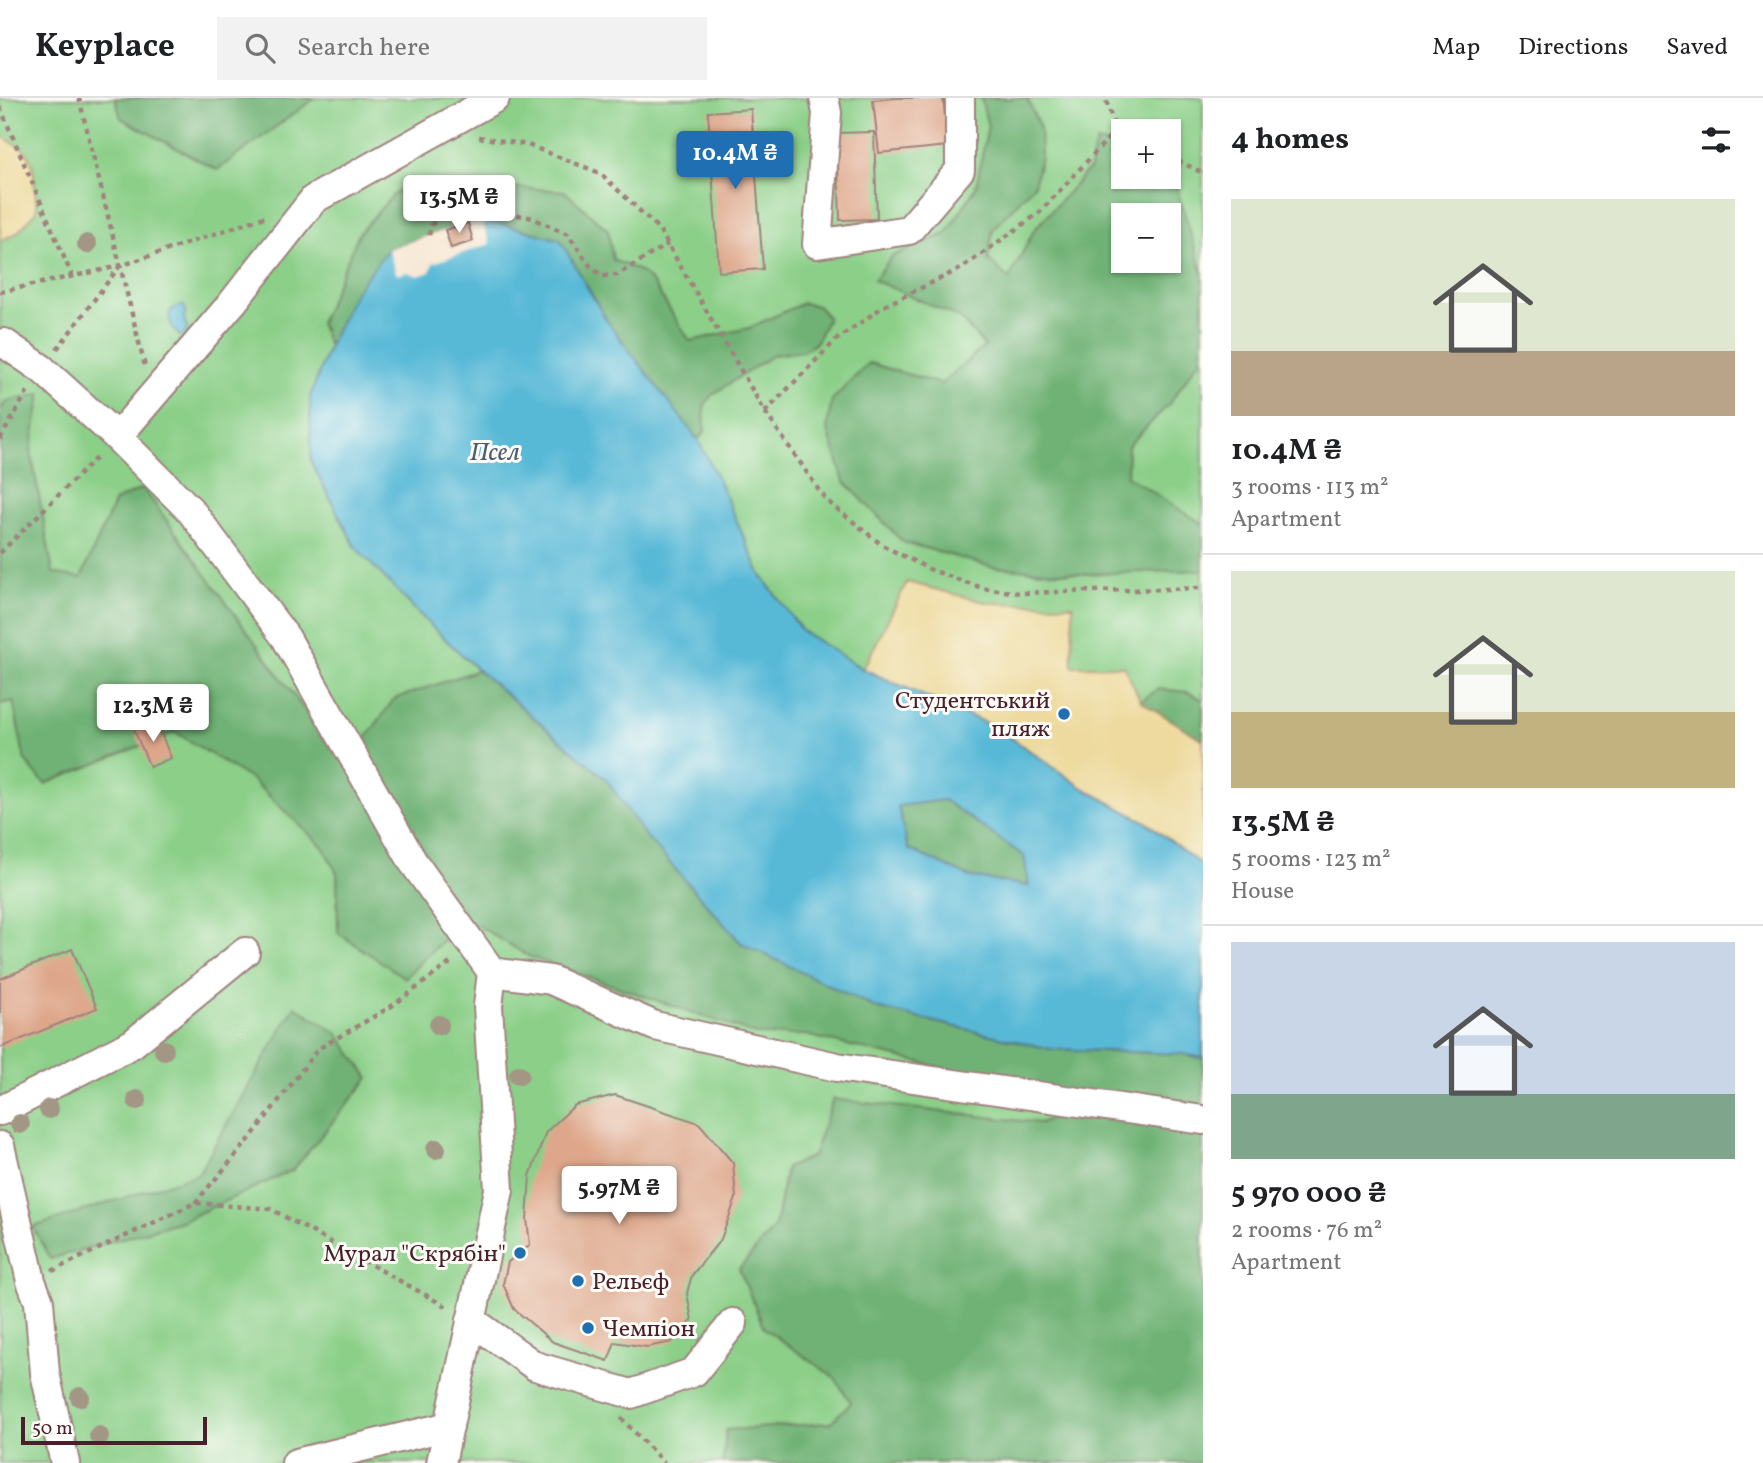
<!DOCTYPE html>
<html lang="en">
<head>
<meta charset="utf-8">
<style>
	:root { --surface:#fff; --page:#f2f2f2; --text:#202124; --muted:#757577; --line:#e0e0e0; --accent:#1f6fb2 }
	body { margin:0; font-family:Vollkorn,serif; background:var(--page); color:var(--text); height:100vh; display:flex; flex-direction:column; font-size:26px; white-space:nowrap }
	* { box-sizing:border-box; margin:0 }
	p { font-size:23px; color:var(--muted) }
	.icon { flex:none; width:38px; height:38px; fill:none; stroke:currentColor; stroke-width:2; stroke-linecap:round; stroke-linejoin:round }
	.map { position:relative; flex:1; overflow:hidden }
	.sheet { display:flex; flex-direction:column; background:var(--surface); width:560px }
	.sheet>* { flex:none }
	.buttons { position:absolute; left:1111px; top:21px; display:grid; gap:14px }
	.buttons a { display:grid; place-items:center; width:70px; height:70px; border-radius:0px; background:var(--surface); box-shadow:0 2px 5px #0004; font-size:35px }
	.scale { position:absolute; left:21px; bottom:18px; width:186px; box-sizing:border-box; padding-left:7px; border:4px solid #4a1f2b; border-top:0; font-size:19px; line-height:24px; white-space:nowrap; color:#4a1f2b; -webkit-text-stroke:5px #fdfcf7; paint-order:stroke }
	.price { position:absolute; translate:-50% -60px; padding:0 16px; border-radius:7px; background:#fff; color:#222; font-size:23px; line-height:46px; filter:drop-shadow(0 2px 4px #0008) }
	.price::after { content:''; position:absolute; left:50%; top:42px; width:21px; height:16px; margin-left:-10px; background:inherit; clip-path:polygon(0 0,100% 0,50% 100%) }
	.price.current { background:var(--accent); color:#fff }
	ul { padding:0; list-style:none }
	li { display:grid; align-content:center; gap:14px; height:371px; padding:0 28px }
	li+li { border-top:2px solid var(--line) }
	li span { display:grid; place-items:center; height:217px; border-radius:0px; color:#555 }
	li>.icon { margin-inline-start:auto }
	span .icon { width:126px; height:126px; fill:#fffc; stroke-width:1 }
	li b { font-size:30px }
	h2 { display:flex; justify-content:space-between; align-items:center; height:84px; padding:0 28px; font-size:30px }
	header { display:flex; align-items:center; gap:42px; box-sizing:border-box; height:98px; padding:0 35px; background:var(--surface); border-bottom:2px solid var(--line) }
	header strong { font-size:33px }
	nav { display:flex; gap:38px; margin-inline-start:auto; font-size:24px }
	.search { width:490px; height:63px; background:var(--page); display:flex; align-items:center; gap:18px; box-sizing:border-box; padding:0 24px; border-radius:0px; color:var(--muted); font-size:26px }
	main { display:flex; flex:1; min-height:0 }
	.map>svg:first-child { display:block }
	.green { fill:#8bcf88; stroke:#6a775a; stroke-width:2; fill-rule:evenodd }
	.forest { fill:#70b274; stroke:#5d6850; stroke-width:2; fill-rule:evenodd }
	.sand { fill:#eeda9e; stroke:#9c7c64; stroke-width:2 }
	.water { fill:#58b9d7; stroke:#516c81; stroke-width:2; fill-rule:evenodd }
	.pier { fill:#f7e6d1 }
	.building { fill:#dea78b }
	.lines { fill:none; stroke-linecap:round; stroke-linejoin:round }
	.minor-casing { stroke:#a0827e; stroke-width:32 }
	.path { stroke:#a0827e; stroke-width:4.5; stroke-dasharray:5 5; stroke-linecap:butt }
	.minor { stroke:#fff; stroke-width:28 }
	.tree { fill:#a39685 }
	.poi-dot { fill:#1f6fb2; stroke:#fdfcf7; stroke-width:2.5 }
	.labels { text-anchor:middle; stroke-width:6; stroke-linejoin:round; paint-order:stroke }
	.poi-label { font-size:24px; fill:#4a1f2b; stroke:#fdfcf7; text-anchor:end }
	.water-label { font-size:26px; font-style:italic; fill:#505d70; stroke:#fdfcf7 }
</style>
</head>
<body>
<header>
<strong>Keyplace</strong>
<div class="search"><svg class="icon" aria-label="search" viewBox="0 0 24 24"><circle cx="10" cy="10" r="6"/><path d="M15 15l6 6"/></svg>Search here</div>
<nav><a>Map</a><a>Directions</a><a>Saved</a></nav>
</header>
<main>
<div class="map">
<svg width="1203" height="1365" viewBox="0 0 1203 1365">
	<rect width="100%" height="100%" fill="#fdfcf7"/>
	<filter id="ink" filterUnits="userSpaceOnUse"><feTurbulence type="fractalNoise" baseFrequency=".0143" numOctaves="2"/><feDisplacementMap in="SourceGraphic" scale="14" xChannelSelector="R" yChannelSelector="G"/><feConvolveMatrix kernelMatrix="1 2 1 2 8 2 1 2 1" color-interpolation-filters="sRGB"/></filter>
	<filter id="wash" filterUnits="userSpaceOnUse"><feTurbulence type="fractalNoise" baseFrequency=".00686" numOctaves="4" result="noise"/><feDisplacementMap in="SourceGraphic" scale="28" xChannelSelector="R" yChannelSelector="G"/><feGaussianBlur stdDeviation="1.57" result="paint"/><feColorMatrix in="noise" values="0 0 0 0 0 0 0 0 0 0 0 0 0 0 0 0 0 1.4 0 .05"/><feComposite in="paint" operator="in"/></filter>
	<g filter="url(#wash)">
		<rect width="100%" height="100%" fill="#f7e6d1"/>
		<!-- green -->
		<path class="green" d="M0,0H1203V768L1146,724L863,571L802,533L760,476L718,381L607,223L560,142L427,524L478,572L606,681L741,845L876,910L1051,951L1203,960V1365H0ZM1124,33H1169V79H1124ZM1124,117H1169V163H1124Z"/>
		<!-- forest -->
		<g class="forest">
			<polygon points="115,0 315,0 217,72 121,20"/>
			<path d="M981,0H1027L1040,30L1041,59L1034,87L993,131L988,161L1009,181L1034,132L1090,70L1096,44L1123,50L1124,79H1169V64L1203,176V257L1169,306L1128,348L1127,378L1203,426V472L1085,476L992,469L903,444L844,383L827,330L832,302L869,265L941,286L985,248L960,220L874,182L892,158L946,136L976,89L988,28ZM1124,117H1169V163H1124Z"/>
			<polygon points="434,84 564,93 608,132 613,162 640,173 652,184 690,243 749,230 803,205 818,208 828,220 815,246 802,253 773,257 712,297 704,308 705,334 698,342 607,223 560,142 481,120 389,151 355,194 329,248 320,225 359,135 393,97 406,89"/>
			<polygon points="41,296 31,353 53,475 81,480 115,403 143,390 332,650 361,647 394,601 478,572 606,681 644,736 741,845 876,910 1051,951 1183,956 1203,960 1203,1365 723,1365 726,1332 830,1325 851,1305 835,1280 764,1230 739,1171 775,1129 786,1070 813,1058 833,1001 1040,1025 1087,1005 806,937 758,937 530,859 477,827 449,836 405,880 338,835 337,775 323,749 252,682 175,634 45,686 25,663 13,603 0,606 0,312 7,303"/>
			<polygon points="1158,591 1188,594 1203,602 1203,642 1141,603"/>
			<polygon points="944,702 1024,758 1029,788 970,779 908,751 898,708"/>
			<polygon points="295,908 337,935 369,980 293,1072 182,1123 50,1161 33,1129 198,1076"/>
		</g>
		<!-- sand -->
		<g class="sand">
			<polygon points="0,37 26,53 33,68 37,113 17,135 0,143"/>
			<polygon points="907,484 989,505 1073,507 1072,568 1124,568 1141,603 1203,642 1203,768 1146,724 863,571"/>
		</g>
		<!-- water -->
		<g class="water">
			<path d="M481,120L560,142L607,223L698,342L718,381L760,476L802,533L863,571L997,630L1086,692L1146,724L1203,768V960L1183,956L1051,951L876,910L741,845L644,736L606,681L478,572L427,524L356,450L311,364L310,299L329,248L355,194L388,151ZM944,702L1024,758L1029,788L970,779L908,751L898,708Z"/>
			<polygon points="179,208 184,208 186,212 184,220 188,234 180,238 172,230 169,217 172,211"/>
		</g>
		<!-- pier -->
		<polygon class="pier" points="481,120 490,146 433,165 430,174 418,178 407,174 397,177 388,151"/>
		<g id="blocks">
			<!-- building -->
			<g class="building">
				<polygon points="896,0 943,0 948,48 879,55 873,2"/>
				<polygon points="751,11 763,171 719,174 708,14"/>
				<polygon points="874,34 877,121 840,122 837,35"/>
				<polygon points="468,125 473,143 451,150 445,132"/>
				<polygon points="156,623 171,660 150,669 134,632"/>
				<polygon points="72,851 97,910 0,950 0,881"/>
				<polygon points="615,997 699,1025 733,1065 736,1100 721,1141 692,1177 687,1195 692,1222 672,1244 647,1249 615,1244 608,1263 553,1244 514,1211 503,1186 508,1164 530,1147 527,1121 530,1078 546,1034 575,1007"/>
			</g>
		</g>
	</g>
	<g filter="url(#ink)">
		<use href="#blocks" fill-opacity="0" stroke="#a0827e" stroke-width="2"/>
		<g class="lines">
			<!-- minor casing -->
			<g class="minor-casing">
				<g id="minor">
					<polyline points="824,0 827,15 817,146 909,132 960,72 960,0"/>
					<polyline points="4,245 42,271 117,339 191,413 286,540 413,764 492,874 488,908 499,1092 441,1365"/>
					<polyline points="117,339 233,204 314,101 495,0"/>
					<polyline points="492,874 551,882 655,928 837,969 1203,1022"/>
					<polyline points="0,1013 132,946 245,854"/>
					<polyline points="0,1048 31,1183 39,1204 45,1275 65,1365"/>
					<polyline points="471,1222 535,1268 631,1296 694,1274 733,1225"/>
					<polyline points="296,1365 449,1328"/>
				</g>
			</g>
			<!-- path -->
			<g class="path">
				<polyline points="79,0 145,269"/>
				<polyline points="0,9 72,178"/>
				<polyline points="1116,32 1124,35"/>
				<polyline points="479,39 528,47 600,75 659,131 765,314 826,402 882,447 929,471 982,490 1020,495 1203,490"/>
				<polyline points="1169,58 1203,75"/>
				<polyline points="429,137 431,127 439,121 481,111 529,119 568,136 591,169 602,178 617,177 668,146"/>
				<polyline points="0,194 120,168 267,118"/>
				<polyline points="57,251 119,169"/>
				<polyline points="765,314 836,242 884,208 962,170 1039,115 1116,32 1105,0"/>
				<polyline points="0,341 28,293"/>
				<polyline points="0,455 99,357"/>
				<polyline points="195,1105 248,1043 318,951 392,908 453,863"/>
				<polyline points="52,1173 195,1105 271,1111 447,1209"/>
				<polyline points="621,1320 664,1365"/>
			</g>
			<!-- minor -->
			<use href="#minor" class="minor"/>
		</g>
		<!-- trees -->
		<g class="tree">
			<circle cx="87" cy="146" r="10"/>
			<circle cx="439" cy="927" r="10"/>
			<circle cx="164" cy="952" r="10"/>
			<circle cx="519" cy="977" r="10"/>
			<circle cx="137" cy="1002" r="10"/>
			<circle cx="49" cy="1011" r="10"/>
			<circle cx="20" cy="1026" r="10"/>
			<circle cx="436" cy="1051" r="10"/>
			<circle cx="80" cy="1299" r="10"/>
			<circle cx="99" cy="1338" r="10"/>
		</g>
	</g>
	<!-- markers -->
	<g class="poi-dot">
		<circle cx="1064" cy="616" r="7"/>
		<circle cx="520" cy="1155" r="7"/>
		<circle cx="578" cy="1183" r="7"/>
		<circle cx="588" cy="1230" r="7"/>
	</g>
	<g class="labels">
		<!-- poi labels -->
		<g class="poi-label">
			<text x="1050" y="610">Студентський<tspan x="1050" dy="28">пляж</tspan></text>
			<text x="506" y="1163">Мурал "Скрябін"</text>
			<text x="592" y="1191" text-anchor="start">Рельєф</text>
			<text x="602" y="1238" text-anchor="start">Чемпіон</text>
		</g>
		<!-- water labels -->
		<g class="water-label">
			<text x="495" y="362">Псел</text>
		</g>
	</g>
</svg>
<div class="buttons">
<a>+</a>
<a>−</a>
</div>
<div class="scale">50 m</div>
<b class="price current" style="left:735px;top:93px">10.4M ₴</b>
<b class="price" style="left:459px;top:137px">13.5M ₴</b>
<b class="price" style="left:153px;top:646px">12.3M ₴</b>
<b class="price" style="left:619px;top:1128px">5.97M ₴</b>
</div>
<section class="sheet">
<h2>4 homes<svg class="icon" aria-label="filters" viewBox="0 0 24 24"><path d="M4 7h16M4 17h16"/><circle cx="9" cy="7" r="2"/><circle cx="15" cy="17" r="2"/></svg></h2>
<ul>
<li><span style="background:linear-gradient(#dfe7d0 70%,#b9a48a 0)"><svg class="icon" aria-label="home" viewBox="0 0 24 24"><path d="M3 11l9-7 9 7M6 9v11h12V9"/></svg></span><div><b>10.4M ₴</b><p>3 rooms · 113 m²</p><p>Apartment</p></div></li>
<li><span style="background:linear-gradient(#dfe7d0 65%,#c2b280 0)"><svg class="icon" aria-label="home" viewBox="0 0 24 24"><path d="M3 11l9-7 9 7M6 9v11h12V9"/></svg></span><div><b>13.5M ₴</b><p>5 rooms · 123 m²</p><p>House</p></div></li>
<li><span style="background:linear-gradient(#c9d6e8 70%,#7fa58c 0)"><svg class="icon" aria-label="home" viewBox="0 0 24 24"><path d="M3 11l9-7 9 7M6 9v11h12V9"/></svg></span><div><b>5 970 000 ₴</b><p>2 rooms · 76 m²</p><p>Apartment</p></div></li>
</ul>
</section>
</main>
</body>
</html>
